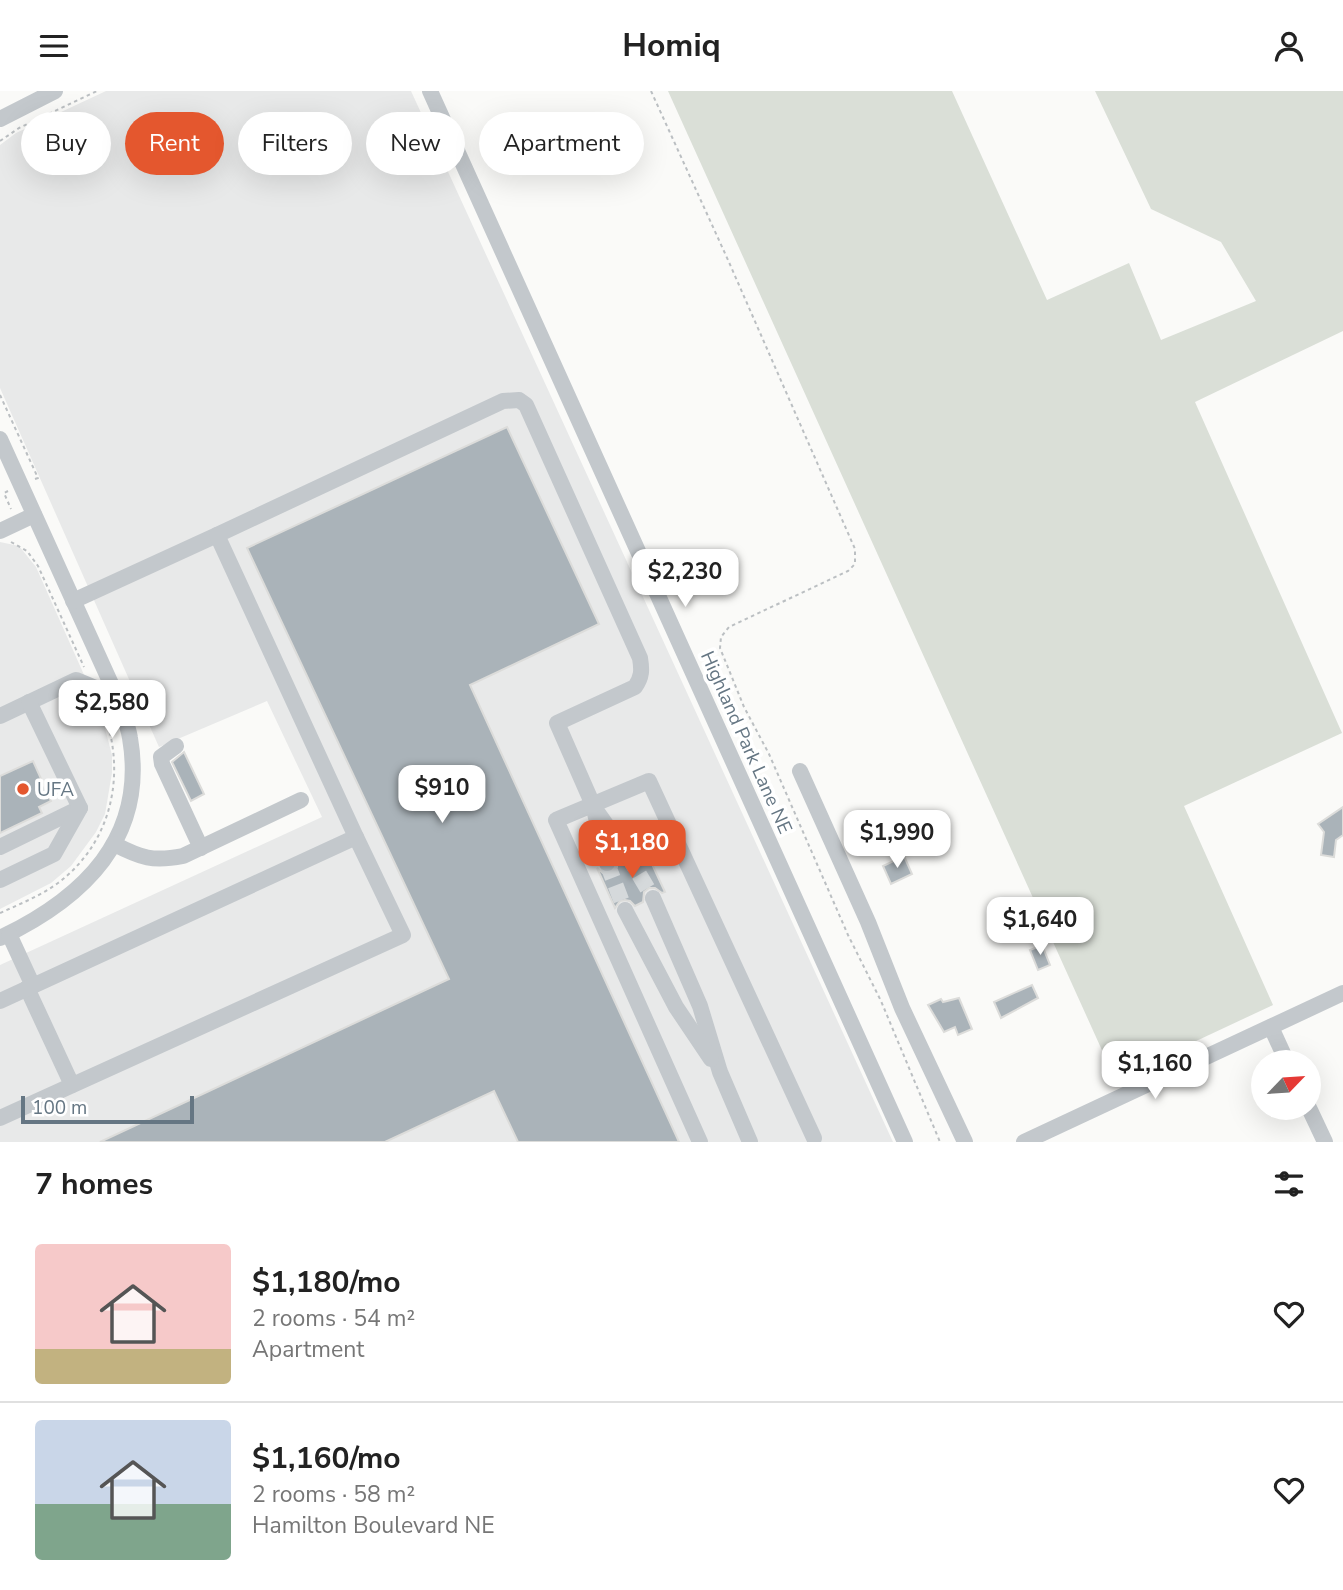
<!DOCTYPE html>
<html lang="en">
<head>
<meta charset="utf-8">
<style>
	:root { --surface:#fff; --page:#f2f2f2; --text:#222; --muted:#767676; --line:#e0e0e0; --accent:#e4572e }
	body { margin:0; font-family:"Nunito Sans",sans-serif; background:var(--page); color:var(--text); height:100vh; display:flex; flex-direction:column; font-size:26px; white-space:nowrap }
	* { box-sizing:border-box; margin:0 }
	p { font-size:23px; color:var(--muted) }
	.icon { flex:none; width:38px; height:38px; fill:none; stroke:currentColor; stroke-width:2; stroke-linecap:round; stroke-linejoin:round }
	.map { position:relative; height:1051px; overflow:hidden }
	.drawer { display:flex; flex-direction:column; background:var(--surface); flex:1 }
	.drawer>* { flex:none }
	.top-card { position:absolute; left:21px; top:21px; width:700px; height:63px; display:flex; gap:14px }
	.needle { width:46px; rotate:65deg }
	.controls { position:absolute; left:1251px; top:959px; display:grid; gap:14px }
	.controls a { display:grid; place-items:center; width:70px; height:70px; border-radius:50%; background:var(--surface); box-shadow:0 7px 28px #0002; font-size:35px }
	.scale { position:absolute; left:21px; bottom:18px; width:173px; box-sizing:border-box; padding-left:7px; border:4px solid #657683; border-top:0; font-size:19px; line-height:24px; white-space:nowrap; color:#657683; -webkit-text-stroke:5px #fff; paint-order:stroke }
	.price { position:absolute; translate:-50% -60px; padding:0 16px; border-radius:14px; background:#fff; color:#222; font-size:23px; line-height:46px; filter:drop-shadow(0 2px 4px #0008) }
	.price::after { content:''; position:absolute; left:50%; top:42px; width:21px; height:16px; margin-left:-10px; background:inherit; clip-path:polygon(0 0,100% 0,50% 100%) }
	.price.selected { background:var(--accent); color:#fff }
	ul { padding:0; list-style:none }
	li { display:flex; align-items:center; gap:21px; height:175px; padding:0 35px }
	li+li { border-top:2px solid var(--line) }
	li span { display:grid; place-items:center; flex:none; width:196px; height:140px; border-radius:7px; color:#555 }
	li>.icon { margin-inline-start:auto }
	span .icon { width:84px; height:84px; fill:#fffc; stroke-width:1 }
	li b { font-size:30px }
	h2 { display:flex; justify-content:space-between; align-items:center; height:84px; padding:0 35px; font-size:30px }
	.tag { padding:0 24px; border-radius:32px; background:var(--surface); box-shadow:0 7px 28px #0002; font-size:24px; line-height:63px }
	.tag.selected { background:var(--accent); color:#fff }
	header { display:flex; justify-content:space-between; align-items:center; height:91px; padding:0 35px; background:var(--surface); font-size:32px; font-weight:700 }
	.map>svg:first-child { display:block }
	.built { fill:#e8e9e9 }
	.green { fill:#dadfd7 }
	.building { fill:#aab3b9; stroke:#dcdcda; stroke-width:2 }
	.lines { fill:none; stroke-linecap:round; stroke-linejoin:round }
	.minor-tunnel { stroke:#d5d9db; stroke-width:16; stroke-dasharray:16 8; stroke-linecap:butt }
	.path { stroke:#bbbfc2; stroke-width:2; stroke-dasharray:3.5 3.5; stroke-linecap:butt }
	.minor { stroke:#c3c8cc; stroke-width:16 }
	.poi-dot { fill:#e4572e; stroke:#fff; stroke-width:2.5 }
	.labels { text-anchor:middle; stroke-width:7; stroke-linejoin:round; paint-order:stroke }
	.street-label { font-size:19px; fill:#657683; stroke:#fff }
	.poi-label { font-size:19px; fill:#657683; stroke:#fff; text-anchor:start }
</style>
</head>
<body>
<header><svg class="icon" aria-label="menu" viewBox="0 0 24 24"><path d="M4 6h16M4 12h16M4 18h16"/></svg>Homiq<svg class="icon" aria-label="person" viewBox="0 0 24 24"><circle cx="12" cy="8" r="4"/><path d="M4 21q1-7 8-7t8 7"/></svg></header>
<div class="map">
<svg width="1343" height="1051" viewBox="0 0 1343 1051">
	<rect width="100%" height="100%" fill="#fafaf8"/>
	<!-- built -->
	<g class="built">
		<polygon points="106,0 411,0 893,1051 0,1051 0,874 322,726 267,610 159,656 0,297 0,54 16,42"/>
		<polygon points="0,451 19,455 36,476 101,622 112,664 112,682 105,723 96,741 71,775 51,792 0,818"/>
	</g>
	<!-- green -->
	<polygon class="green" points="668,0 952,0 1047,209 1129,172 1161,249 1256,210 1221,151 1151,118 1095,0 1343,0 1343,240 1195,311 1342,642 1184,715 1273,914 1115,988"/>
	<!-- building -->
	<g class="building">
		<polygon points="507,336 599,533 470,594 679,1051 518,1051 494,1000 385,1051 100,1051 449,888 247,457"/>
		<polygon points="184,661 204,703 191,710 172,671"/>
		<polygon points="33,670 51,710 39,716 42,722 0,742 0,685"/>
		<polygon points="1343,716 1343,744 1336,749 1334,766 1321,764 1324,741 1318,733"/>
		<polygon points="644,756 665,801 662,802 655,797 649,797 644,801 643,811 635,815 630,810 625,809 620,810 615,817 597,777 603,782 609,782 617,776 617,768 623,773 632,772 637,767 636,759"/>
		<polygon points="904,765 912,783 891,793 883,775"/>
		<polygon points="1042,854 1050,874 1038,879 1030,859"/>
		<polygon points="1032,894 1038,907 1001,927 994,911"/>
		<polygon points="959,907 972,938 958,944 955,936 944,941 928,914 941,908 943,911"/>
	</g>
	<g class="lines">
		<!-- minor-tunnel -->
		<g class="minor-tunnel">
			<polyline points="627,763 653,807"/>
			<polyline points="607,772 625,819"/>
		</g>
		<!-- path -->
		<g class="path">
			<polyline points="651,0 728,169 855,458 855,473 848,480 729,536 721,546 720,557 744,616 769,663 848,844 881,910 940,1051"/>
			<polyline points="0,50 19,37 97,0"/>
			<polyline points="0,304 38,387 35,388"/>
			<polyline points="8,400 4,402 11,418"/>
			<polyline points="11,451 27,460 38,475 84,576"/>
			<path d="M0,822C20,813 40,805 58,792C114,750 127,679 102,616"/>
		</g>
		<!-- minor -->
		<g class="minor">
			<polyline points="430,0 905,1051"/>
			<polyline points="0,28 55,0"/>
			<path d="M0,348L117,606C121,619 128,633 130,647C147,747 84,807 0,847"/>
			<polyline points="0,440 34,424"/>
			<polyline points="73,510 217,444"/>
			<polyline points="0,625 76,589 117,606"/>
			<polyline points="176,655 161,666 162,673 201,757"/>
			<polyline points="800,680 868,831 902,917 965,1051"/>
			<polyline points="598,722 627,763"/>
			<path d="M114,753C141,767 153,771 183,765L301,709"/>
			<polyline points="0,756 80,717"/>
			<polyline points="0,789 54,763 80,717 29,611"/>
			<polyline points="653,807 700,915 720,981 750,1051"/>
			<polyline points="625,819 676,916 711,968"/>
			<polyline points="9,843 33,895"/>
			<polyline points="27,897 72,994"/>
			<path d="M0,910L356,746L217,444L503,310L519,309L526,314L640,567C642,579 642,586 635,596L557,632L593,714L607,772"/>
			<polyline points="1271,936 1287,971"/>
			<polyline points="1309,1017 1325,1051"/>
			<polyline points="0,1027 403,844 356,746"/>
			<polyline points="700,1051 556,729 649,690 814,1047"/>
			<polyline points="1024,1051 1343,902"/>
		</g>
	</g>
	<!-- markers -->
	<circle class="poi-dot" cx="23" cy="698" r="7"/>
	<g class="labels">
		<!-- street labels -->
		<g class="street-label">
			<text transform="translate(747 651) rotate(66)" y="7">Highland Park Lane NE</text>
		</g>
		<!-- poi labels -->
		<g class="poi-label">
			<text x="37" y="705">UFA</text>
		</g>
	</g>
</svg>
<div class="controls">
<a><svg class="needle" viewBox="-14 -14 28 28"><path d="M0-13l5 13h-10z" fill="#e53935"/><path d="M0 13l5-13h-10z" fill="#767676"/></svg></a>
</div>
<div class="scale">100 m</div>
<b class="price" style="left:685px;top:518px">$2,230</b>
<b class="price" style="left:112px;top:649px">$2,580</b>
<b class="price" style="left:442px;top:734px">$910</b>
<b class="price" style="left:897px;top:779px">$1,990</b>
<b class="price selected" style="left:632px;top:789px">$1,180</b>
<b class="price" style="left:1040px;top:866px">$1,640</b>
<b class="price" style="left:1155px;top:1010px">$1,160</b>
<div class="top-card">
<a class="tag">Buy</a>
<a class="tag selected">Rent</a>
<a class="tag">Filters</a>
<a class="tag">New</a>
<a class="tag">Apartment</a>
</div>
</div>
<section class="drawer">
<h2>7 homes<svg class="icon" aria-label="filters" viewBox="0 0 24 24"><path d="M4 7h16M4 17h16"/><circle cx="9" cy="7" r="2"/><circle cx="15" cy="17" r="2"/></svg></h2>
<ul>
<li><span style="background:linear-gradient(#f6c9c9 75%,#c2b280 0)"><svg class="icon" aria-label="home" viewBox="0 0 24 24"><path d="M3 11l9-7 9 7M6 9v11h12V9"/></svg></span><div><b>$1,180/mo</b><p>2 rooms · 54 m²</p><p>Apartment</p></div><svg class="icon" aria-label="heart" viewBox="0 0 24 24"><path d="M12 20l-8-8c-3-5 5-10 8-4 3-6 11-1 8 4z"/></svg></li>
<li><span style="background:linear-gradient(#c9d6e8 60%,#7fa58c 0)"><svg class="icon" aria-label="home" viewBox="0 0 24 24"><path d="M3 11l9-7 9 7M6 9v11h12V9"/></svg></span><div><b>$1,160/mo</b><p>2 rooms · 58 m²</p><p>Hamilton Boulevard NE</p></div><svg class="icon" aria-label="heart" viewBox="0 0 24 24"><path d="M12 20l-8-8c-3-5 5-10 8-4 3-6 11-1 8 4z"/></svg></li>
</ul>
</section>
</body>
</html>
